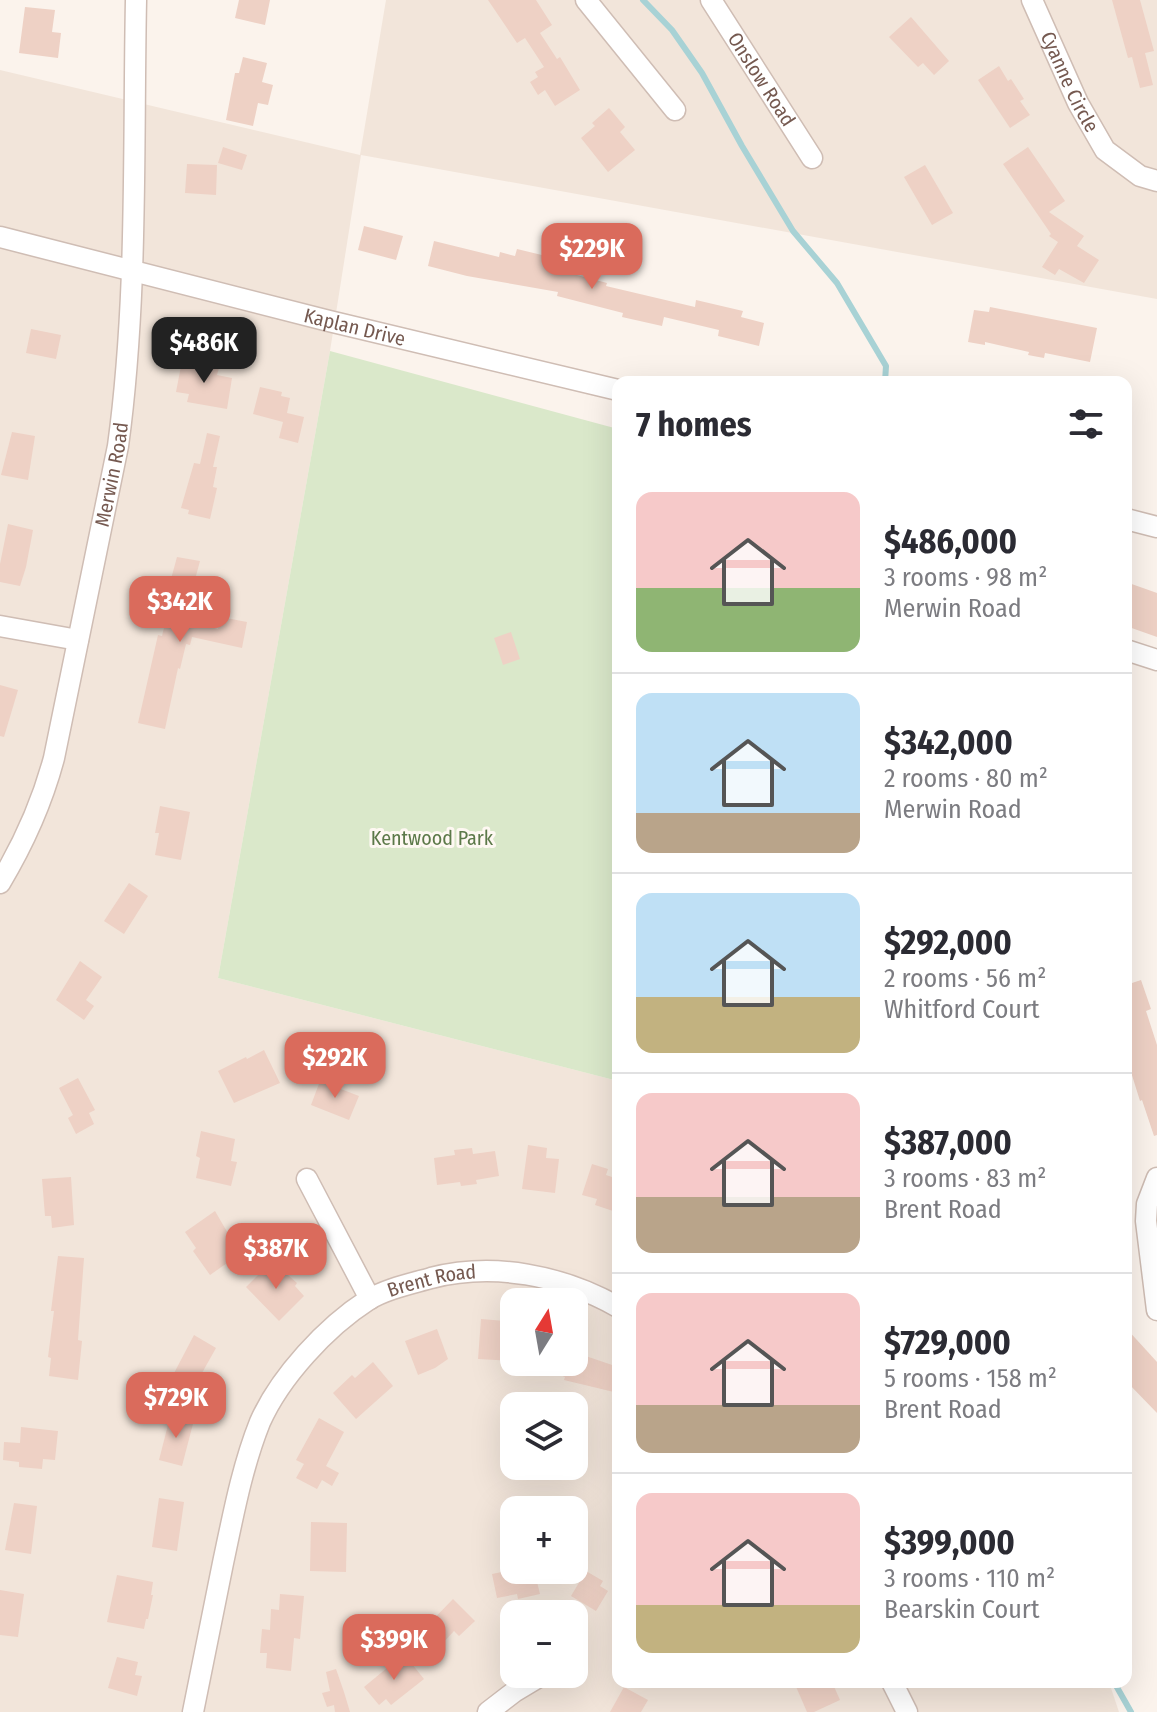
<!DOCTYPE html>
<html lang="en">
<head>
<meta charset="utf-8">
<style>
	:root { --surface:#fff; --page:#f2f2f3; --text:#2b2b33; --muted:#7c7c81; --line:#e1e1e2; --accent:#da6b5c }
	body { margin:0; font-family:"Fira Sans Condensed",sans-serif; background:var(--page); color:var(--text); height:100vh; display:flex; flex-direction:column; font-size:30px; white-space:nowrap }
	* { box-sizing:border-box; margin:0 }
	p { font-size:26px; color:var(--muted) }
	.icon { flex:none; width:44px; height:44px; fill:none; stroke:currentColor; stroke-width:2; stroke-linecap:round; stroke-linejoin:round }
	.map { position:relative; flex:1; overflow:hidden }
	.side { position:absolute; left:612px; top:376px; width:520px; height:1312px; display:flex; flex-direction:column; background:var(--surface); border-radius:16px; box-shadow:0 8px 32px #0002 }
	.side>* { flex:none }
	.needle { width:52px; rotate:11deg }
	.buttons { position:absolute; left:500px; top:1288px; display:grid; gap:16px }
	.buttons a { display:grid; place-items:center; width:88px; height:88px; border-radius:16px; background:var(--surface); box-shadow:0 8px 32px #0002; font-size:40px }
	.price { position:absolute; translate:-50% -68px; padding:0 18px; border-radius:16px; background:var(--accent); color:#fff; font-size:26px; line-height:52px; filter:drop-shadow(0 2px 4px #0008) }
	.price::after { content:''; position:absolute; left:50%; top:48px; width:24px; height:18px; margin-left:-12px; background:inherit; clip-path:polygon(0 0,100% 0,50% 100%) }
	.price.active { background:#222; color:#fff }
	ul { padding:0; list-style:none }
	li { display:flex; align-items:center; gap:24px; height:200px; padding:0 24px }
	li+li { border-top:2px solid var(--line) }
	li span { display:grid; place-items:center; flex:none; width:224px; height:160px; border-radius:16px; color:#555 }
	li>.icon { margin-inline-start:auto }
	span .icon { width:96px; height:96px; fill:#fffc; stroke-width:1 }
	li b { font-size:34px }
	h2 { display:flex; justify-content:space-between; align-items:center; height:96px; padding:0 24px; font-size:34px }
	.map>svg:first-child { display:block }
	.residential { fill:#f2e5da; fill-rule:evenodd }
	.green { fill:#dae8ca }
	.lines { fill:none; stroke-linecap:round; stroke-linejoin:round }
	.stream { stroke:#a8d2d5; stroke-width:6 }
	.building { fill:#eed1c5 }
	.minor-casing { stroke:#cfbdb4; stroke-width:23 }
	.minor { stroke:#fff; stroke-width:20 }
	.labels { text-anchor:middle; stroke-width:6; stroke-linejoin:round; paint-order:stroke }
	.street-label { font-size:20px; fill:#755950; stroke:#fef8f2 }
	.park-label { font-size:20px; fill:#5c7949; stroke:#fef8f2 }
</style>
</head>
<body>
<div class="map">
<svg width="1157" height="1712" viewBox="0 0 1157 1712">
	<rect width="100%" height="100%" fill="#fbf3ec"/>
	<!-- residential -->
	<path class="residential" d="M386,0H1157V299L361,155L330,351L218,978L618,1081V1682H1109L1119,1712H0V70L360,155ZM514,1302H574V1362H514ZM514,1406H574V1466H514ZM514,1510H574V1570H514ZM514,1614H574V1674H514Z"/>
	<!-- green -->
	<polygon class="green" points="330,351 618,429 618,1081 218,978"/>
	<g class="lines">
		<!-- stream -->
		<g class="stream">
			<polyline points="643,0 672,30 702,73 742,146 793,231 837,283 886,366 885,382"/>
			<polyline points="1114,1682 1131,1712"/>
		</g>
	</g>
	<!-- building -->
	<g class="building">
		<polygon points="239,0 270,0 265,25 235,18"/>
		<polygon points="488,0 536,0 552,25 540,33 557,59 560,57 580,90 555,106 545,90 538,95 530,82 538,77 535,72 544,67 525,38 517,43"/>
		<polygon points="1112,0 1140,0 1154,51 1145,53 1153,85 1140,88 1132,57 1128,58"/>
		<polygon points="25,7 55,10 52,32 61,33 58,58 19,53"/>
		<polygon points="911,17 949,61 934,75 923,63 918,67 889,37"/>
		<polygon points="243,57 267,63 262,82 273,85 268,105 258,103 253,126 226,120 235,73 239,73"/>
		<polygon points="999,66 1008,81 1011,79 1024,99 1020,101 1030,115 1010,128 978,80"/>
		<polygon points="609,108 625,127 620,132 635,150 608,172 581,138 595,126 592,123"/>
		<polygon points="223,147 247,155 242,170 218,163"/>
		<polygon points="1028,147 1065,201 1049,212 1084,236 1077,246 1099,260 1084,283 1059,269 1055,275 1042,267 1058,242 1049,236 1051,234 1003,164"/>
		<polygon points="187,164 217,165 216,195 185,193"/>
		<polygon points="925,165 953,213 932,225 904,177"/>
		<polygon points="364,226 403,236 396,260 358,250"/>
		<polygon points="434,241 499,257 500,252 515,256 517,249 546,256 543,266 607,283 606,286 695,307 696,300 743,311 741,317 764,323 759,346 718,336 719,330 664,317 662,326 622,317 623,313 557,296 558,292 467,276 428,266"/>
		<polygon points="990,307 1097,328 1090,362 1045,353 1044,358 1028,355 1029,352 985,342 985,345 968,342 974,310 989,312"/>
		<polygon points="31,329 61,335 56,359 26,353"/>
		<polygon points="182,361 219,368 217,375 232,378 227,409 187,402 189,394 176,392"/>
		<polygon points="260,387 282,392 281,396 290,398 287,413 304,417 298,443 279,438 283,422 253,414"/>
		<polygon points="12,432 35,436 28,480 1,475"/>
		<polygon points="207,433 220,436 213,467 217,467 213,487 217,488 210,519 188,514 189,510 181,508 194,463 200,464"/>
		<polygon points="8,524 33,530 26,567 20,586 0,582 0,564"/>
		<polygon points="177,557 200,561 184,620 218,629 221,617 247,622 242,648 192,637 190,645 186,644 180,669 178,668 165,729 138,723 158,635 162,636 173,591 168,590"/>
		<polygon points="1126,582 1157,593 1157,637 1126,626"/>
		<polygon points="511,632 520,659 503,665 494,638"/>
		<polygon points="0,685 18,690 4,737 0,736"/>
		<polygon points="160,806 190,812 181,860 155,855 159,833 155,833"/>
		<polygon points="129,883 148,896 124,934 104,921"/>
		<polygon points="80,961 102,977 86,1000 94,1006 84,1020 56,1000"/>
		<polygon points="1141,980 1151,1009 1146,1011 1157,1045 1157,1135 1154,1136 1142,1100 1140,1101 1126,1056 1126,985"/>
		<polygon points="264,1050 280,1083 234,1103 218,1071 246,1057 247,1059"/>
		<polygon points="78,1078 95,1110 89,1113 94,1124 76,1134 68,1118 73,1115 59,1088"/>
		<polygon points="320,1081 359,1096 349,1120 311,1105"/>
		<polygon points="201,1131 235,1139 231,1161 237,1162 231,1186 196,1178 200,1158 196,1156"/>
		<polygon points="528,1145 547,1148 546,1158 559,1159 555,1193 522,1189"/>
		<polygon points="472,1148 473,1154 495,1151 499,1176 476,1180 477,1184 461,1186 460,1182 437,1185 434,1158 455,1155 454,1150"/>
		<polygon points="592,1164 608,1169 606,1175 618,1179 618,1194 613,1211 595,1205 597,1199 582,1195"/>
		<polygon points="71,1177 74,1225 52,1228 51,1216 45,1216 42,1179"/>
		<polygon points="215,1211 240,1254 210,1275 193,1251 196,1248 185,1232"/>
		<polygon points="58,1256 84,1258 78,1340 82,1341 78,1380 49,1376 51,1358 48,1357 54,1311 51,1311"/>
		<polygon points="272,1261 297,1283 295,1286 304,1296 279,1321 246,1287"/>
		<polygon points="481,1319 505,1321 505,1326 514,1326 514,1361 478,1359"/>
		<polygon points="1126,1328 1157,1362 1157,1413 1126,1381"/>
		<polygon points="437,1329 448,1359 435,1368 418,1375 405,1341"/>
		<polygon points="194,1335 216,1348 193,1389 172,1377"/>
		<polygon points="574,1352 618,1367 618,1393 564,1380 565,1377 529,1364 529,1362 574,1362"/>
		<polygon points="373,1362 393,1386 356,1419 333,1393 352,1375 355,1378"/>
		<polygon points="171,1413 194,1420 182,1466 159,1460"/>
		<polygon points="319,1418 344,1432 326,1466 339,1473 332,1486 322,1480 317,1489 296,1478 304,1464 296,1460"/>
		<polygon points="21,1427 58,1431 55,1460 43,1459 42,1469 19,1467 19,1462 3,1460 4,1442 20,1443"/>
		<polygon points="159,1498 184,1502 177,1551 152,1547"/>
		<polygon points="14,1503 37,1506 31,1554 5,1550"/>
		<polygon points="311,1522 347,1523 346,1572 310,1571"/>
		<polygon points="511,1570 534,1570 540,1594 518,1599 517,1594 497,1598 492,1574"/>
		<polygon points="586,1571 603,1581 600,1586 608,1591 596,1611 571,1596"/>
		<polygon points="117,1575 153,1582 151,1595 153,1595 148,1619 146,1619 144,1629 107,1622"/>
		<polygon points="0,1590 24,1594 18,1637 0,1635"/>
		<polygon points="280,1594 304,1596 300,1639 294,1638 291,1671 266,1668 267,1653 260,1653 262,1629 270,1630 271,1609 279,1610"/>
		<polygon points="453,1599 475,1621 459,1636 454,1631 440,1646 423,1630"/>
		<polygon points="404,1654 424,1679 391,1705 386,1699 379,1705 364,1687"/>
		<polygon points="117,1657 138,1662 135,1675 142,1676 137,1696 108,1688"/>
		<polygon points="336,1669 344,1692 350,1712 335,1712 334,1705 327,1707 322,1693 330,1691 326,1672"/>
		<polygon points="794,1682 832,1682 840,1700 814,1712 807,1712"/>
		<polygon points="624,1687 648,1700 641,1712 610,1712"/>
	</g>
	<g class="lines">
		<!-- minor casing -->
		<g class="minor-casing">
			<g id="minor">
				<polyline points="586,0 675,110"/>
				<path id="s1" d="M711,0L812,158"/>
				<path id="s2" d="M1032,0L1078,103L1105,150L1140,176L1157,181"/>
				<path id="s3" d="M0,237L329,321L618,390"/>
				<polyline points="1126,519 1157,527"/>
				<polyline points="0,626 78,640"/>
				<polyline points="1126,650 1157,660"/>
				<path id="s4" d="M0,883C24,843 42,803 54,758L118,446C138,299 133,149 136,0"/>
				<polyline points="1157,1178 1147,1204 1146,1221 1157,1310"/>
				<polyline points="307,1179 370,1299"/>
				<polyline points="892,1682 907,1712"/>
				<path id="s5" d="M193,1712C203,1662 213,1613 223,1563C233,1516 242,1467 260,1422C280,1377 326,1327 368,1300C386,1289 410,1284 431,1278C494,1262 561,1275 618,1307"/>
				<polyline points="488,1712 514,1692 544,1674"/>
			</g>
		</g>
		<!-- minor -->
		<use href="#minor" class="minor"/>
	</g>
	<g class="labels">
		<!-- street labels -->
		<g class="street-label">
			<text dy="7" stroke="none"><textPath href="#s1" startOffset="94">Onslow Road</textPath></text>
			<text dy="7" stroke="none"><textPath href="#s2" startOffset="90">Cyanne Circle</textPath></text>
			<text dy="7" stroke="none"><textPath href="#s3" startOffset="366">Kaplan Drive</textPath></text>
			<text dy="7" stroke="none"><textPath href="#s4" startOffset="426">Merwin Road</textPath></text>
			<text dy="7" stroke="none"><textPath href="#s5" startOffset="530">Brent Road</textPath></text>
		</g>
		<!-- park labels -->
		<g class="park-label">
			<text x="432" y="845">Kentwood Park</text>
		</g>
	</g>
</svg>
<div class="buttons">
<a><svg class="needle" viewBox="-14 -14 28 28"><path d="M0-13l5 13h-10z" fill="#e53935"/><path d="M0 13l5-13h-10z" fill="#7c7c81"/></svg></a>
<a><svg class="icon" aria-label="layers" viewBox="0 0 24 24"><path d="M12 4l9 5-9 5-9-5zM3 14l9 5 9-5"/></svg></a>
<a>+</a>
<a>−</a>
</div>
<b class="price" style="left:592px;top:291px">$229K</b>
<b class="price active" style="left:204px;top:385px">$486K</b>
<b class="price" style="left:180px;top:644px">$342K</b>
<b class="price" style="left:335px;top:1100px">$292K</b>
<b class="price" style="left:276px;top:1291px">$387K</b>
<b class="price" style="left:176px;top:1440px">$729K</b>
<b class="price" style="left:394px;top:1682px">$399K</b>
<section class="side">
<h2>7 homes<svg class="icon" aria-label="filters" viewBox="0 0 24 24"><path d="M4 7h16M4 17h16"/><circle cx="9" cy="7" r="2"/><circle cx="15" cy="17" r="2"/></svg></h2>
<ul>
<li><span style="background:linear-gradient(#f6c9c9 60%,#8fb573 0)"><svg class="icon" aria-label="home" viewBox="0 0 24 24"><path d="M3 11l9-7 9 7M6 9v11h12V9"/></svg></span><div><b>$486,000</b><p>3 rooms · 98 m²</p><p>Merwin Road</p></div></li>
<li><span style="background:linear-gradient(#bfe0f5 75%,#b9a48a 0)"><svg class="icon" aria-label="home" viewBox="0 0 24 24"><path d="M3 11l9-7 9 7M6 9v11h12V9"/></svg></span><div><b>$342,000</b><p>2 rooms · 80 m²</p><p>Merwin Road</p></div></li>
<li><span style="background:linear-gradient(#bfe0f5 65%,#c2b280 0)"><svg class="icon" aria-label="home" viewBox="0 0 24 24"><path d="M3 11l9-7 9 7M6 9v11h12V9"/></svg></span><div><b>$292,000</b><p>2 rooms · 56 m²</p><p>Whitford Court</p></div></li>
<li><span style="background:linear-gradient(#f6c9c9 65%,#b9a48a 0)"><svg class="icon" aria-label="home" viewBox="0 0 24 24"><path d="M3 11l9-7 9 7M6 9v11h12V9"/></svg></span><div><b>$387,000</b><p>3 rooms · 83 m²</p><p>Brent Road</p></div></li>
<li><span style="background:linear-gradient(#f6c9c9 70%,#b9a48a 0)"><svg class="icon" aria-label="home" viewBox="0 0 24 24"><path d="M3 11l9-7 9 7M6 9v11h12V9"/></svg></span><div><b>$729,000</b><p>5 rooms · 158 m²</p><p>Brent Road</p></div></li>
<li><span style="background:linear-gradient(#f6c9c9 70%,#c2b280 0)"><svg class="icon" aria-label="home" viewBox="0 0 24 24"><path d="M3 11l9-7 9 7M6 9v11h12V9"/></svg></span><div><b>$399,000</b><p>3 rooms · 110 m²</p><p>Bearskin Court</p></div></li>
</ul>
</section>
</div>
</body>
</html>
